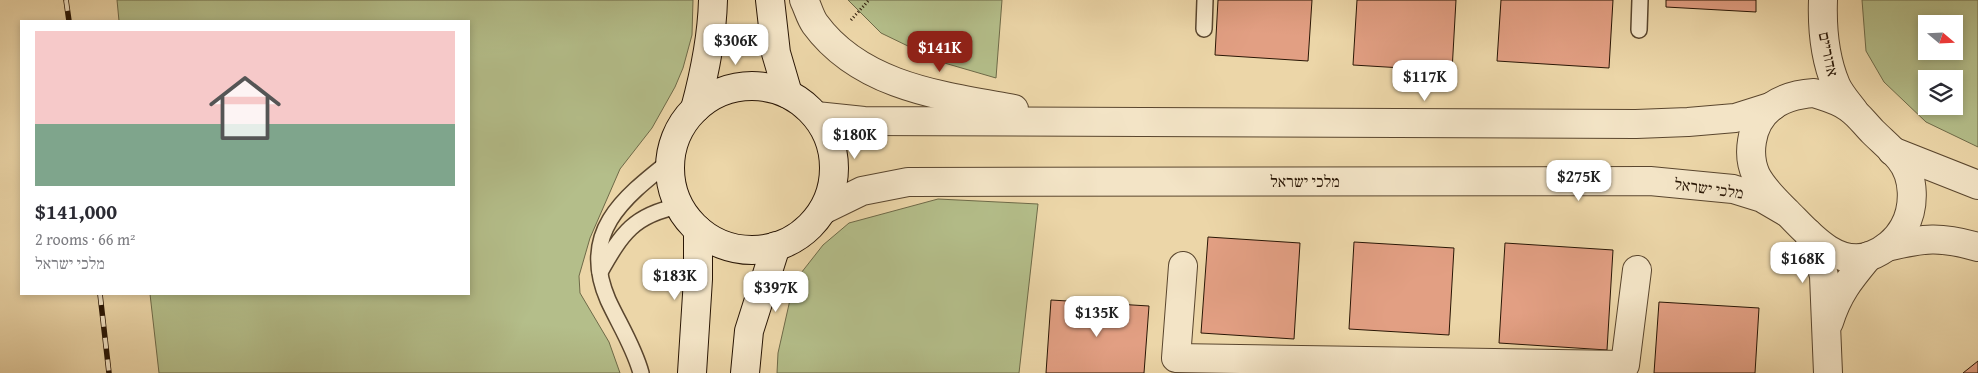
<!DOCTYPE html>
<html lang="en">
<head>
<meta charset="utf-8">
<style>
	:root { --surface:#fff; --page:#f2f2f3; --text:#2b2b33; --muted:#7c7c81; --line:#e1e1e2; --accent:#8f2418 }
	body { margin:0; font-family:"Gentium Book Plus","Frank Ruhl Libre",serif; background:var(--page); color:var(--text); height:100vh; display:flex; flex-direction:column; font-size:19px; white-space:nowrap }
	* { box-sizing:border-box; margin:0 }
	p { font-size:16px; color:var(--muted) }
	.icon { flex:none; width:28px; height:28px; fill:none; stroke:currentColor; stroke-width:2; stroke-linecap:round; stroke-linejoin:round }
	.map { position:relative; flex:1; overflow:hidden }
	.drawer { position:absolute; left:20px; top:20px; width:450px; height:275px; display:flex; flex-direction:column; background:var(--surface); border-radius:0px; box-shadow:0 2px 8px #0003 }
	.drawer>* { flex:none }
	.needle { width:32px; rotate:109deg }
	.tools { position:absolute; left:1918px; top:15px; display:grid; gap:10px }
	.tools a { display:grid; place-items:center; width:45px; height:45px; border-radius:0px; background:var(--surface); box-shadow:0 2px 8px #0003; font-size:25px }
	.price { position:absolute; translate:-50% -42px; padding:0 11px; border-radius:10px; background:#fff; color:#222; font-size:16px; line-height:32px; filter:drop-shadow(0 1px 2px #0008) }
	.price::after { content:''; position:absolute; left:50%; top:30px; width:15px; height:11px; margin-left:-8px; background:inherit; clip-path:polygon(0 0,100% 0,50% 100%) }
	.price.selected { background:var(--accent); color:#fff }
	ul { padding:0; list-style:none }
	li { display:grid; align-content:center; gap:10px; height:265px; padding:0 15px }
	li+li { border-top:1px solid var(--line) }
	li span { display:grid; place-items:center; height:155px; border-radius:0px; color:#555 }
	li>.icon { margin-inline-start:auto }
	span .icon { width:90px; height:90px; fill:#fffc; stroke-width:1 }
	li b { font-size:21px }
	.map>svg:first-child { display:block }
	.green { fill:#b4be8a; stroke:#6e6a48; fill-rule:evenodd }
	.building { fill:#e29f83; stroke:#291605 }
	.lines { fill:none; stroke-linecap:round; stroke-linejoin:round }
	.service-casing { stroke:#5a462e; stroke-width:18 }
	.minor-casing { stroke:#5a462e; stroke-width:30 }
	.tertiary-casing { stroke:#5a462e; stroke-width:30 }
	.secondary-casing { stroke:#291605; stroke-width:30 }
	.path { stroke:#291605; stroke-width:3; stroke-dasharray:1 2.5; stroke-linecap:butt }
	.service { stroke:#f3e4c6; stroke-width:15 }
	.minor { stroke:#f3e4c6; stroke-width:28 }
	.tertiary { stroke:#f3e4c6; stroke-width:28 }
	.secondary { stroke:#f3e4c6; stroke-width:28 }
	.rail-casing { stroke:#291605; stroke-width:5.5 }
	.rail { stroke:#f3e4c6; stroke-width:4; stroke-dasharray:11; stroke-linecap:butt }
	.labels { text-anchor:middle; stroke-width:4.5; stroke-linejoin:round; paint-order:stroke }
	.street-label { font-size:16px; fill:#291605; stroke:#f3e4c6 }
</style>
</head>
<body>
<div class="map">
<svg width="1978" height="373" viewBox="0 0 1978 373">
	<rect width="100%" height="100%" fill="#ecd6a8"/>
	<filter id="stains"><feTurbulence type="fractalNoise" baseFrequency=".004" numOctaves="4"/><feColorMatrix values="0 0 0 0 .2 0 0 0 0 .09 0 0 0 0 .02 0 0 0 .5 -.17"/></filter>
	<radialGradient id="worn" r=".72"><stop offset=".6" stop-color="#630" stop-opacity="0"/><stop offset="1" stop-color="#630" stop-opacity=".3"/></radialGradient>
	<!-- green -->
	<g class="green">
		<polygon points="117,0 693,0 692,35 683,68 675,87 652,128 620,169 590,238 579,276 580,293 609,342 620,373 159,373 150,294 469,294 469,21 119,21"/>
		<polygon points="848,0 1002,0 996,78 941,62 881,33"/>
		<path d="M1862,0H1978V147L1926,122L1884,82L1866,51ZM1926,24H1954V51H1926ZM1926,79H1954V106H1926Z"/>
		<polygon points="938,199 1038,204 1019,373 777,373 778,353 794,282 823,245 849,223"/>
	</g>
	<!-- building -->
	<g class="building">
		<polygon points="1218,0 1312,0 1308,61 1215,55"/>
		<polygon points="1357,0 1456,0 1452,71 1353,65"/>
		<polygon points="1501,0 1613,0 1609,68 1497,61"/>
		<polygon points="1666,0 1756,0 1756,12 1666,7"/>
		<polygon points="1208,237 1300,243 1294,339 1201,333"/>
		<polygon points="1354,242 1454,248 1449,335 1349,329"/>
		<polygon points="1505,243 1613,250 1607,350 1499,343"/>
		<polygon points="1051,300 1149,306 1144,373 1046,373"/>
		<polygon points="1659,302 1759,308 1755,373 1654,373"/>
		<polygon points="1978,361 1978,373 1963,373"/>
	</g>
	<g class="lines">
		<!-- service casing -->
		<g class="service-casing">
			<g id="service">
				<polyline points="1204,29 1205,0"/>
				<polyline points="1639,30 1640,0"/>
				<path d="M600,272C622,233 634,215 679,206"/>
				<path d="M641,373C634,347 619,324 608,300C579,233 622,199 670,161"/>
			</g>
		</g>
		<!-- minor casing -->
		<g class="minor-casing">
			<polyline id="minor" points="1183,266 1176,358 1625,365 1637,270"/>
		</g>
		<!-- tertiary casing -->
		<g class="tertiary-casing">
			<g id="tertiary">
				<path d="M804,0C808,8 810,17 815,24C861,87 943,96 1014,109"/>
				<path d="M1823,0C1822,28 1825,59 1836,85C1840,94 1848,103 1854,111"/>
				<path d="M1814,93C1826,97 1839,100 1849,108C1858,114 1865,124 1873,132C1882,141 1892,149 1900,159C1915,177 1915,207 1904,227C1897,240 1884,251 1870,256C1836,268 1808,233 1787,212C1776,201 1763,189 1756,175C1751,164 1750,153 1752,141C1757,108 1783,95 1814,93Z"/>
				<polyline points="816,116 864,121 1636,124 1688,122 1735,118 1773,106"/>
				<polyline points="1892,151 1978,185"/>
				<polyline points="823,210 862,191 908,182 1650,181 1733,189 1762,198 1786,212"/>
				<polyline points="1808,233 1818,254 1824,276 1828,373"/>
				<path d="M1887,247C1924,238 1940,236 1978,247"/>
				<path d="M1829,322C1838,293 1850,279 1869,256"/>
			</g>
		</g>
		<!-- secondary casing -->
		<g class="secondary-casing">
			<g id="secondary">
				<polyline points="770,0 776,53 788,94"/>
				<circle cx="752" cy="168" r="82"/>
				<path d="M695,109C705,72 712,38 713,0"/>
				<polyline points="692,373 698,279 698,230"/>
				<polyline points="745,373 749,331 776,246"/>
			</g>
		</g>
		<!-- path -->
		<polyline class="path" points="851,20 869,0"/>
		<!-- service -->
		<use href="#service" class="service"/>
		<!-- minor -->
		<use href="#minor" class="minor"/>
		<!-- tertiary -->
		<use href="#tertiary" class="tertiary"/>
		<!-- secondary -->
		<use href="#secondary" class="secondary"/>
		<!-- rail casing -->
		<g class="rail-casing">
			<g id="rail">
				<polyline points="66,0 69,21"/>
				<polyline points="100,294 109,373"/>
			</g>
		</g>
		<!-- rail -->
		<use href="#rail" class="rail"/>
	</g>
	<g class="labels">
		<!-- street labels -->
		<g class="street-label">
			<text transform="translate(1829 54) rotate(78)" y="6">אדוריים</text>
			<text x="1305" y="187">מלכי ישראל</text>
			<text transform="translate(1709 188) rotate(8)" y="6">מלכי ישראל</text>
		</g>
	</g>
	<rect width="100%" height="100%" filter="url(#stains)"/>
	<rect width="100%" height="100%" fill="url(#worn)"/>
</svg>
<div class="tools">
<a><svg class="needle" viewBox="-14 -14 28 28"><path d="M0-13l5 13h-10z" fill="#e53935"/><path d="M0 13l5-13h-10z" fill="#7c7c81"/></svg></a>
<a><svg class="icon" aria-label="layers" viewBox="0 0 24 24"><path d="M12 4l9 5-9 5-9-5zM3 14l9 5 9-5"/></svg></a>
</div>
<b class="price" style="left:736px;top:66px">$306K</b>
<b class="price selected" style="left:940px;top:73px">$141K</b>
<b class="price" style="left:1425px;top:102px">$117K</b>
<b class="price" style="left:855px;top:160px">$180K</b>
<b class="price" style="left:1579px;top:202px">$275K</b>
<b class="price" style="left:1803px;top:284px">$168K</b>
<b class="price" style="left:675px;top:301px">$183K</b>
<b class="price" style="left:776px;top:313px">$397K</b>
<b class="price" style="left:1097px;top:338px">$135K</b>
<section class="drawer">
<ul>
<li><span style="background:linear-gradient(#f6c9c9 60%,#7fa58c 0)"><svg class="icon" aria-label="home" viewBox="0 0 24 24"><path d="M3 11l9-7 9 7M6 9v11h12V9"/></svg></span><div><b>$141,000</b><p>2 rooms · 66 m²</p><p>מלכי ישראל</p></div></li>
</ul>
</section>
</div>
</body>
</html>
